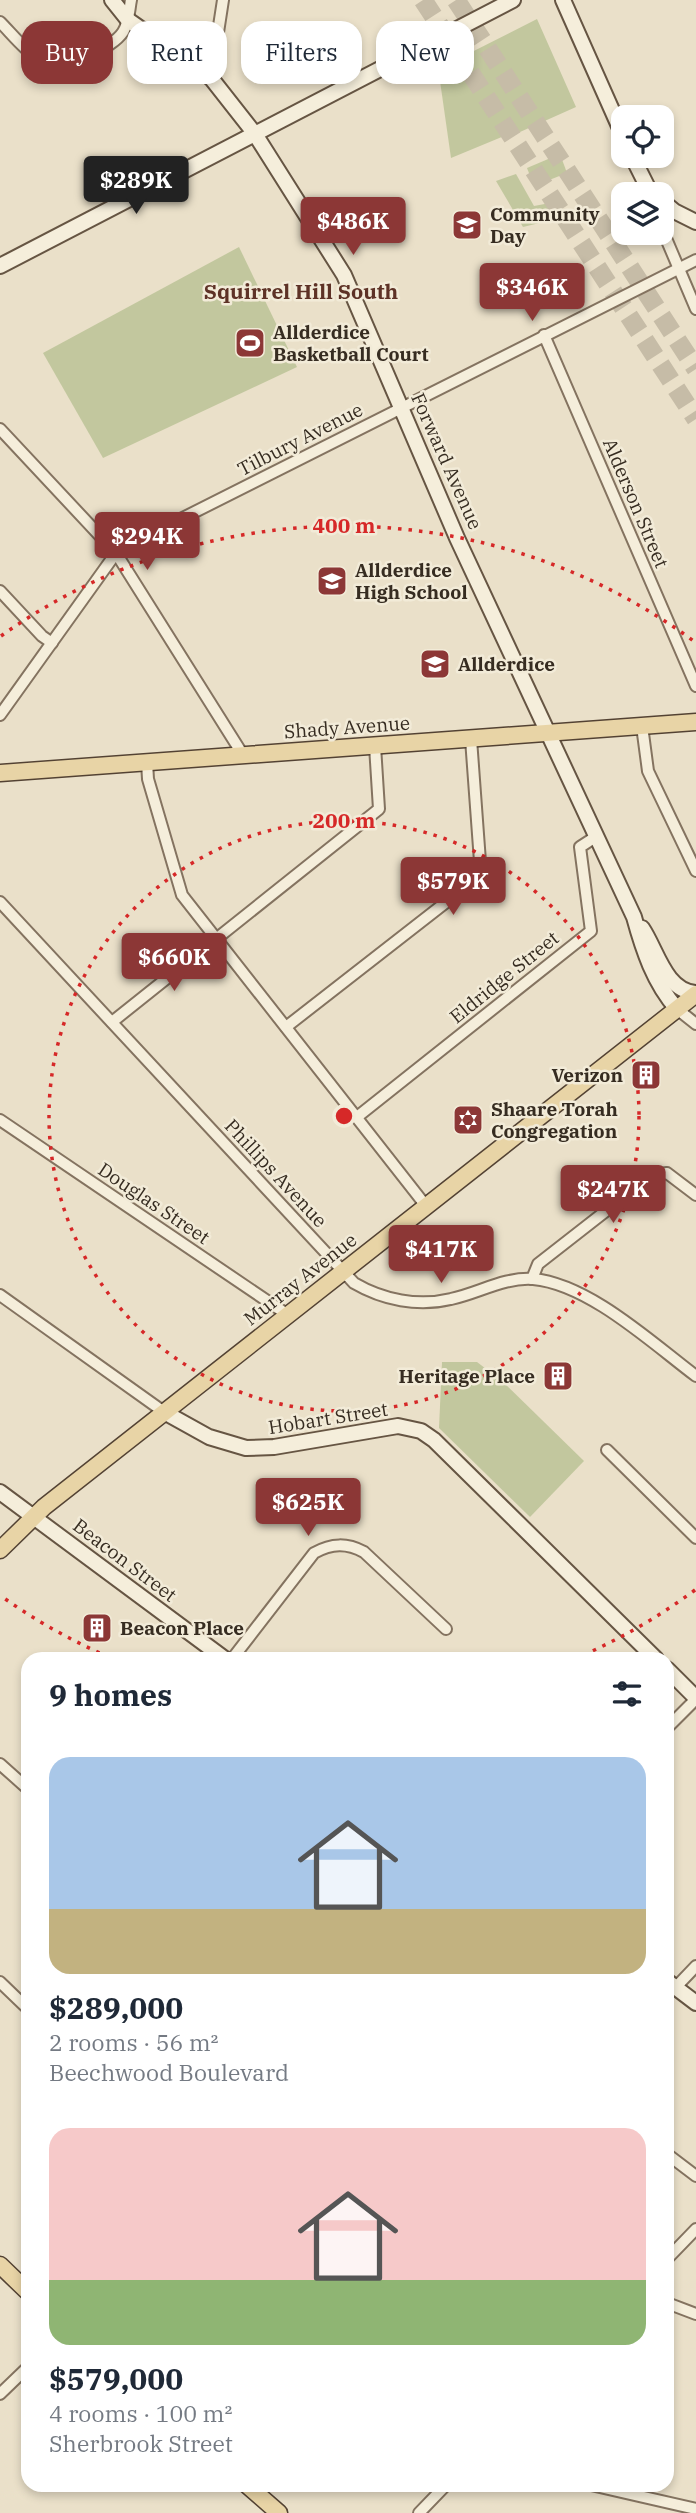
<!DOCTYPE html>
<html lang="en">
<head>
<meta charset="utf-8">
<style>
	:root { --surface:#fff; --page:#f6f6f7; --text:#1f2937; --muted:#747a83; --accent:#8c3736 }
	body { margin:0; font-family:"IBM Plex Serif",serif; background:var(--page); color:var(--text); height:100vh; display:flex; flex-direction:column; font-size:26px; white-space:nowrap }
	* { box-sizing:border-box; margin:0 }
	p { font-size:23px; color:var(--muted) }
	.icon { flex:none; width:38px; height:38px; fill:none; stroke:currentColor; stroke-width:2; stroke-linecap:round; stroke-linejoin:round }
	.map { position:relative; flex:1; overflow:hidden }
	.sheet { position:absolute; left:21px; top:1652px; width:653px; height:840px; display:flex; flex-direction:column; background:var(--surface); border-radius:21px; box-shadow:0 4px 10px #0003 }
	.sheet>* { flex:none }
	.banner { position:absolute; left:21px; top:21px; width:654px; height:63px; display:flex; gap:14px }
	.tools { position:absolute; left:611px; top:105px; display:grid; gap:14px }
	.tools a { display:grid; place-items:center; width:63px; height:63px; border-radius:14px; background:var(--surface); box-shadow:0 4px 10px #0003; font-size:35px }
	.price { position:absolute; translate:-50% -60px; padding:0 16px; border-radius:7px; background:var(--accent); color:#fff; font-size:23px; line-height:46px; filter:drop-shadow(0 2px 4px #0008) }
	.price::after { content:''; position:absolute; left:50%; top:42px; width:21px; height:16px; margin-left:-10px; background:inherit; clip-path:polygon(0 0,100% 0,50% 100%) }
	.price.selected { background:#222; color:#fff }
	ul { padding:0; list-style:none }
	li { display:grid; align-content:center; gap:14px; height:371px; padding:0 28px }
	li span { display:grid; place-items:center; height:217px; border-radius:21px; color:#555 }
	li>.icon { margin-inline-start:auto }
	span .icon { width:126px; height:126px; fill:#fffc; stroke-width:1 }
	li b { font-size:30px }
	h2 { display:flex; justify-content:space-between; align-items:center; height:84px; padding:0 28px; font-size:30px }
	.chip { padding:0 24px; border-radius:21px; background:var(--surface); box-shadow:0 4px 10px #0003; font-size:24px; line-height:63px }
	.chip.selected { background:var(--accent); color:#fff }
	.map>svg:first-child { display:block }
	.park { fill:#c2c79e }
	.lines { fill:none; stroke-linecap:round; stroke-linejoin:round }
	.highway-tunnel { stroke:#c6bca7; stroke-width:19; stroke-dasharray:19 10; stroke-linecap:butt }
	.street-casing { stroke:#847360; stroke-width:14 }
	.secondary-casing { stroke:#665543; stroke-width:18 }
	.primary-casing { stroke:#534233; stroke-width:19 }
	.street { stroke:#f5eedb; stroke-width:10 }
	.secondary { stroke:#f5eedb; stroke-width:14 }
	.primary { stroke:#e8d4a6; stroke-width:16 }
	.ring { fill:none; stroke:#d62828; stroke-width:3.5; stroke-dasharray:3.5 7 }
	.labels { text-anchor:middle; stroke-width:5; stroke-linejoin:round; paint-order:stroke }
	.poi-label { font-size:19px; font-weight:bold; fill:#362c21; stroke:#f2ebd8; text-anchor:start }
	.street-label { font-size:19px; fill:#362c21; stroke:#f2ebd8 }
	.neighbourhood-label { font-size:21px; font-weight:bold; fill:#5e3226; stroke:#f2ebd8 }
	.centre { fill:#d62828; stroke:#f2ebd8; stroke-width:3.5 }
	.ring-label { font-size:21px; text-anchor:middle; font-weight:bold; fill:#d62828; stroke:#f2ebd8; stroke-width:5; stroke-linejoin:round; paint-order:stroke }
</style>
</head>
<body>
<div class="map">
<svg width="696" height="2513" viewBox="0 0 696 2513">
	<rect width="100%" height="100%" fill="#eae0c9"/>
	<!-- park -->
	<g class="park">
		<polygon points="537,19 576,107 511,136 509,134 451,158 440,81 444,66"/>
		<polygon points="560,154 567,173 534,186 527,168"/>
		<polygon points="516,174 534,206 550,203 556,219 523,227 496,181"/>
		<polygon points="239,247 297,367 103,458 43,353"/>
		<polygon points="442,1362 477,1362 502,1381 584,1461 530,1517 439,1428"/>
	</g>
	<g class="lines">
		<!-- highway-tunnel -->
		<g class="highway-tunnel">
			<polyline points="423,0 696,419"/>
			<polyline points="456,0 696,369"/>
		</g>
		<!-- street casing -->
		<g class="street-casing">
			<g id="street">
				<path d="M0,22C13,35 27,54 45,61C65,69 112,49 123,32C129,23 129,10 131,0"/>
				<polyline points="211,78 223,0"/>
				<polyline points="662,229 696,309"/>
				<polyline points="544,335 696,686"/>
				<polyline points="0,429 116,553 243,755"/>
				<polyline points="0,591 42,636 52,643"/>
				<polyline points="0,715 116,553 123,548 696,260"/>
				<polyline points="642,726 648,771 696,871"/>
				<polyline points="147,762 148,779 182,895 426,1206"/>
				<path d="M0,902L354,1283C383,1300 418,1307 451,1299C479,1293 504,1277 533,1279C589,1284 652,1343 696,1376"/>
				<polyline points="677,1009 696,1024"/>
				<polyline points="112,1022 379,809 375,746"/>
				<polyline points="286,1027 481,875 471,739"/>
				<polyline points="357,1117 591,931 580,847 597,836"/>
				<polyline points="0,1120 288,1315"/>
				<polyline points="532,1279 538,1264 652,1175 667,1173 696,1195"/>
				<polyline points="0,1295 164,1412"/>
				<polyline points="607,1450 696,1538"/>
				<path d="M232,1659L314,1553C332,1543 347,1543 364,1552L446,1629"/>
				<polyline points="667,1728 696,1699"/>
				<polyline points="0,1764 28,1789"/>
				<polyline points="0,1982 28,2009"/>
				<polyline points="675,1988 696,1966"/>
				<polyline points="667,2154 696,2176"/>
				<polyline points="667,2259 696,2229"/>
				<polyline points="667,2303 696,2314"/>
				<polyline points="0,2394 28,2367"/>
				<polyline points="591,2485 696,2509"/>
				<polyline points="419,2513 446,2485"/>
			</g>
		</g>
		<!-- secondary casing -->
		<g class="secondary-casing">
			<g id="secondary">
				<path d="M112,0L128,20L211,78L255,134L344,275L457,538L634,917C643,950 654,983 677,1009"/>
				<polyline points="563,0 623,135"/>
				<polyline points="632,156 648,188 653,194"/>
				<polyline points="662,201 674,211 696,222"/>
				<polyline points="0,266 513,0"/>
				<path d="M642,928C657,950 665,991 696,993"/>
				<polyline points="164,1412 209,1437 246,1448 274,1447 398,1426 421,1431 434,1440 656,1659"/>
				<polyline points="0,1492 225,1659"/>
				<polyline points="667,1669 696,1698"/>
				<polyline points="667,1981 696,2003"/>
			</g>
		</g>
		<!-- primary casing -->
		<g class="primary-casing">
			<g id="primary">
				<polyline points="0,773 696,722"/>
				<polyline points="0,1550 44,1507 696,994"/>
				<polyline points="0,2265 28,2292"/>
				<polyline points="247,2485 279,2513"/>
			</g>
		</g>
		<!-- street -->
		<use href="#street" class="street"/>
		<!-- secondary -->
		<use href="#secondary" class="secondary"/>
		<!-- primary -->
		<use href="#primary" class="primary"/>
	</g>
	<!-- distance rings -->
	<g class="ring">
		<circle cx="344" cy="1116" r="295"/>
		<path d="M695 1590A590 590 0 0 1 579 1657M109 1657A590 590 0 0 1 1 1596M1 636A590 590 0 0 1 695 642"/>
	</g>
	<!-- icons -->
	<defs>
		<g id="school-square" transform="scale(1.575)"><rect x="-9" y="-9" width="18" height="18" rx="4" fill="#8c3736" stroke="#f2ebd8"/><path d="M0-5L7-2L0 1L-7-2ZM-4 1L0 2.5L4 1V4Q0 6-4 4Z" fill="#fff"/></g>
		<g id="stadium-square" transform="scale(1.575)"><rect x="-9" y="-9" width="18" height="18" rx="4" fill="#8c3736" stroke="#f2ebd8"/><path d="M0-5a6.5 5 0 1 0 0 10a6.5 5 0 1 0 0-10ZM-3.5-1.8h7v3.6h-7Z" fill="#fff"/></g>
		<g id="building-square" transform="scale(1.575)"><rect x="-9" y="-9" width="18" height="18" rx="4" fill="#8c3736" stroke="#f2ebd8"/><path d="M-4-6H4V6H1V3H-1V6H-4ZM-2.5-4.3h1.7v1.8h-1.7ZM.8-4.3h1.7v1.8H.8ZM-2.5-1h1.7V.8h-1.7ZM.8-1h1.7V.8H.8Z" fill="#fff"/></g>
		<g id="synagogue-square" transform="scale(1.575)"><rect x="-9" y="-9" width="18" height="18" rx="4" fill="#8c3736" stroke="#f2ebd8"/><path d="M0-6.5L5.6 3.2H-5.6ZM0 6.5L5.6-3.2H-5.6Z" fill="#fff"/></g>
	</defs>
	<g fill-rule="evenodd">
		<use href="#school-square" x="467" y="225"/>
		<use href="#stadium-square" x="250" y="343"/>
		<use href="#school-square" x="332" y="581"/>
		<use href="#school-square" x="435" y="664"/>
		<use href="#building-square" x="646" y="1075"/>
		<use href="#synagogue-square" x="468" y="1120"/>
		<use href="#building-square" x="558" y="1376"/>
		<use href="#building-square" x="97" y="1628"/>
	</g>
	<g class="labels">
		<!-- poi labels -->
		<g class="poi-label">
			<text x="490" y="221">Community<tspan x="490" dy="22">Day</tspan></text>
			<text x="273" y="339">Allderdice<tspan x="273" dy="22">Basketball Court</tspan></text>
			<text x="355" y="577">Allderdice<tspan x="355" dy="22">High School</tspan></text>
			<text x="458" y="671">Allderdice</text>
			<text x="623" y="1082" text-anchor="end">Verizon</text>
			<text x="491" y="1116">Shaare Torah<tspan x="491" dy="22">Congregation</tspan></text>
			<text x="535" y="1383" text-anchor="end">Heritage Place</text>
			<text x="120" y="1635">Beacon Place</text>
		</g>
		<!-- street labels -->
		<g class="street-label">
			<text transform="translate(300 439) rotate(-27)" y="7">Tilbury Avenue</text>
			<text transform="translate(447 461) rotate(66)" y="7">Forward Avenue</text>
			<text transform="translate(636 503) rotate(67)" y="7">Alderson Street</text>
			<text transform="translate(347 727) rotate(-4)" y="7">Shady Avenue</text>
			<text transform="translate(504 977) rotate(-39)" y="7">Eldridge Street</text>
			<text transform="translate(276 1173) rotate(47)" y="7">Phillips Avenue</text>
			<text transform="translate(154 1203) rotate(34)" y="7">Douglas Street</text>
			<text transform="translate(300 1279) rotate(-38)" y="7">Murray Avenue</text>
			<text transform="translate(328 1418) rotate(-9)" y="7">Hobart Street</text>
			<text transform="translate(125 1560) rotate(37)" y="7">Beacon Street</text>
		</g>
		<!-- neighbourhood labels -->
		<g class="neighbourhood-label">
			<text x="301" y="299">Squirrel Hill South</text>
		</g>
	</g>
	<circle cx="344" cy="1116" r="10" class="centre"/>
	<g class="ring-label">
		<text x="344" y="533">400 m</text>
		<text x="344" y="828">200 m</text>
	</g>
</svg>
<div class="tools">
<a><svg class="icon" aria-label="locate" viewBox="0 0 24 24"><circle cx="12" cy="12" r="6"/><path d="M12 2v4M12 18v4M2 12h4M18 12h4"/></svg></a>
<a><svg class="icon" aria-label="layers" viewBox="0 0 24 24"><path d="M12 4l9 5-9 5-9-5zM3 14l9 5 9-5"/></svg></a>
</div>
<b class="price selected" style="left:136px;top:216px">$289K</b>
<b class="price" style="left:353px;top:257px">$486K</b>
<b class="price" style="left:532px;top:323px">$346K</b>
<b class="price" style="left:147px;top:572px">$294K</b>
<b class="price" style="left:453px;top:917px">$579K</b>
<b class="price" style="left:174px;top:993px">$660K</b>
<b class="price" style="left:613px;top:1225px">$247K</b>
<b class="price" style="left:441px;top:1285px">$417K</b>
<b class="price" style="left:308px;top:1538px">$625K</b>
<div class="banner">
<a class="chip selected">Buy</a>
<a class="chip">Rent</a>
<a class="chip">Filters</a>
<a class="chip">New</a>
</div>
<section class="sheet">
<h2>9 homes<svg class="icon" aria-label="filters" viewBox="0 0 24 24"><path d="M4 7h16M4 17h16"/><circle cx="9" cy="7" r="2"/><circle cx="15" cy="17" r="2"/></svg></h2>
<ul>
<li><span style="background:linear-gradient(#a9c7e8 70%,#c2b280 0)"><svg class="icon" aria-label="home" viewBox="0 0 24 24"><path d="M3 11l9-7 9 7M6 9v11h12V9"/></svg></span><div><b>$289,000</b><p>2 rooms · 56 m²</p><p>Beechwood Boulevard</p></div></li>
<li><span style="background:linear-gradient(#f6c9c9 70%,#8fb573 0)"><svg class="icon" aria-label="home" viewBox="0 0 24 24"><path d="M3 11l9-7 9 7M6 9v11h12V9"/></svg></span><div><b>$579,000</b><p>4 rooms · 100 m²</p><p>Sherbrook Street</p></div></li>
</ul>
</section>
</div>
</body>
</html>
